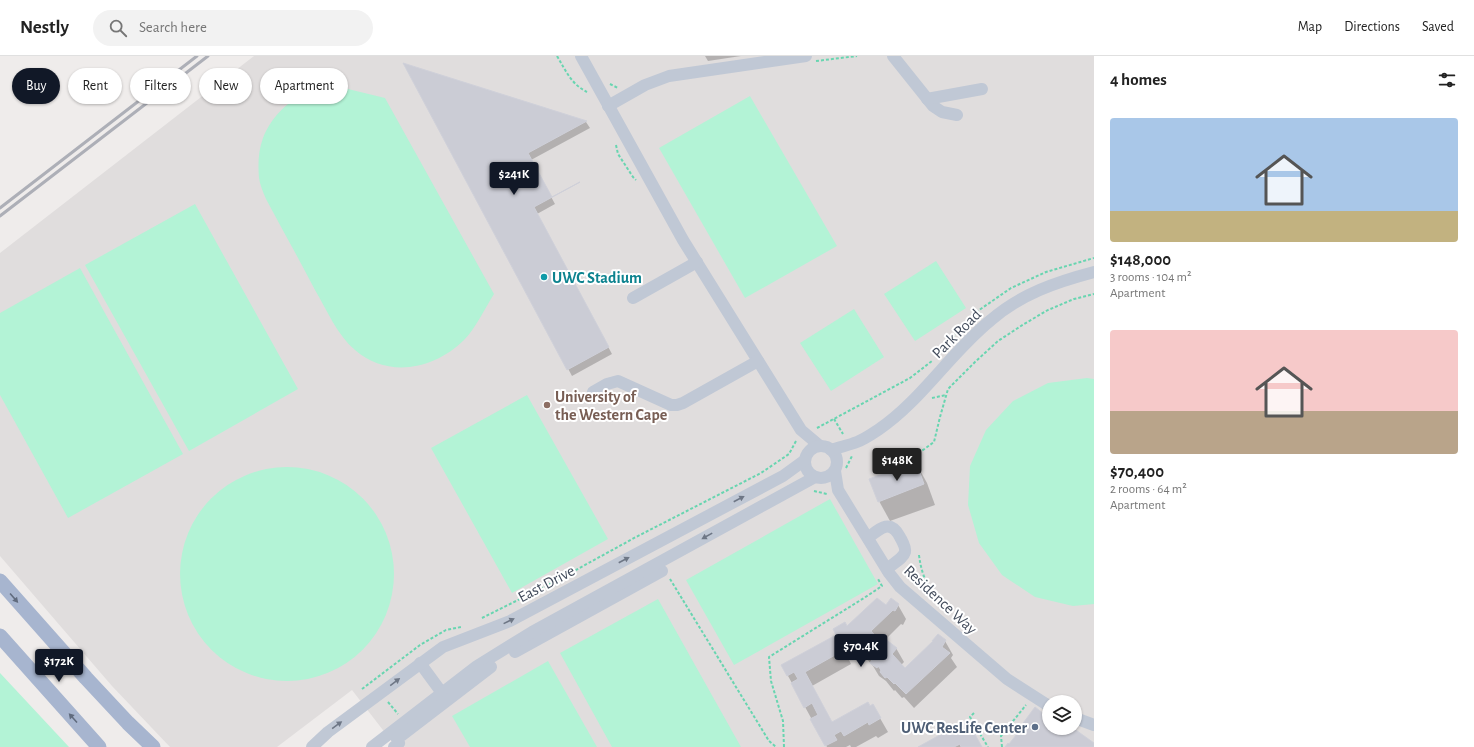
<!DOCTYPE html>
<html lang="en">
<head>
<meta charset="utf-8">
<style>
	:root { --surface:#fff; --page:#f2f2f2; --text:#222; --muted:#767676; --line:#e0e0e0; --accent:#111827 }
	body { margin:0; font-family:"Alegreya Sans",sans-serif; background:var(--page); color:var(--text); height:100vh; display:flex; flex-direction:column; font-size:15px; white-space:nowrap }
	* { box-sizing:border-box; margin:0 }
	p { font-size:13px; color:var(--muted) }
	.icon { flex:none; width:22px; height:22px; fill:none; stroke:currentColor; stroke-width:2; stroke-linecap:round; stroke-linejoin:round }
	.map { position:relative; flex:1; overflow:hidden }
	.sheet { display:flex; flex-direction:column; background:var(--surface); width:380px }
	.sheet>* { flex:none }
	.hud { position:absolute; left:12px; top:12px; width:380px; height:36px; display:flex; gap:8px }
	.buttons { position:absolute; left:1042px; top:639px; display:grid; gap:8px }
	.buttons a { display:grid; place-items:center; width:40px; height:40px; border-radius:50%; background:var(--surface); box-shadow:0 1px 3px #0004; font-size:20px }
	.price { position:absolute; translate:-50% -34px; padding:0 9px; border-radius:4px; background:var(--accent); color:#fff; font-size:13px; line-height:26px; filter:drop-shadow(0 1px 2px #0008) }
	.price::after { content:''; position:absolute; left:50%; top:24px; width:12px; height:9px; margin-left:-6px; background:inherit; clip-path:polygon(0 0,100% 0,50% 100%) }
	.price.selected { background:#222; color:#fff }
	ul { padding:0; list-style:none }
	li { display:grid; align-content:center; gap:8px; height:212px; padding:0 16px }
	li span { display:grid; place-items:center; height:124px; border-radius:4px; color:#555 }
	li>.icon { margin-inline-start:auto }
	span .icon { width:72px; height:72px; fill:#fffc; stroke-width:1 }
	li b { font-size:17px }
	h2 { display:flex; justify-content:space-between; align-items:center; height:48px; padding:0 16px; font-size:17px }
	.tag { padding:0 14px; border-radius:18px; background:var(--surface); box-shadow:0 1px 3px #0004; font-size:14px; line-height:36px }
	.tag.selected { background:var(--accent); color:#fff }
	header { display:flex; align-items:center; gap:24px; box-sizing:border-box; height:56px; padding:0 20px; background:var(--surface); border-bottom:1px solid var(--line) }
	header strong { font-size:19px }
	nav { display:flex; gap:22px; margin-inline-start:auto; font-size:14px }
	.search { width:280px; height:36px; background:var(--page); display:flex; align-items:center; gap:10px; box-sizing:border-box; padding:0 14px; border-radius:22px; color:var(--muted); font-size:15px }
	main { display:flex; flex:1; min-height:0 }
	.map>svg:first-child { display:block }
	.education { fill:#e0dddd; fill-rule:evenodd }
	.green { fill:#b3f3d6 }
	.shadow { fill:#0003 }
	.building { fill:#cbccd5; stroke:#cfd0d9 }
	.lines { fill:none; stroke-linecap:round; stroke-linejoin:round }
	.path { stroke:#68d5b0; stroke-width:2; stroke-dasharray:3 2; stroke-linecap:butt }
	.minor { stroke:#c0c8d5; stroke-width:12 }
	.major { stroke:#a7b5cf; stroke-width:15 }
	.rail { stroke:#adafb7; stroke-width:3 }
	.oneway { fill:#6e7786 }
	.oneway2 { fill:#606b7e }
	.culture-dot { fill:#0f9aa8; stroke:#fff; stroke-width:1.5 }
	.education-dot { fill:#8d6e63; stroke:#fff; stroke-width:1.5 }
	.service-dot { fill:#5c6f8a; stroke:#fff; stroke-width:1.5 }
	.labels { text-anchor:middle; stroke-width:4; stroke-linejoin:round; paint-order:stroke }
	.culture-label { font-size:16px; font-weight:bold; fill:#0d838f; stroke:#fff; text-anchor:start }
	.street-label { font-size:16px; fill:#424b5b; stroke:#fff }
	.education-label { font-size:16px; font-weight:bold; fill:#785e54; stroke:#fff; text-anchor:start }
	.service-label { font-size:16px; font-weight:bold; fill:#4e5e75; stroke:#fff; text-anchor:end }
</style>
</head>
<body>
<header>
<strong>Nestly</strong>
<div class="search"><svg class="icon" aria-label="search" viewBox="0 0 24 24"><circle cx="10" cy="10" r="6"/><path d="M15 15l6 6"/></svg>Search here</div>
<nav><a>Map</a><a>Directions</a><a>Saved</a></nav>
</header>
<main>
<div class="map">
<svg width="1094" height="691" viewBox="0 0 1094 691">
	<rect width="100%" height="100%" fill="#efeceb"/>
	<!-- education -->
	<path class="education" d="M254,0H1094V691H396L352,634L277,691H170L112,630L0,500V197ZM1049,646H1075V672H1049Z"/>
	<!-- green -->
	<g class="green">
		<path d="M348,33L385,42L494,238C485,252 476,272 464,284C435,313 388,323 355,294C337,279 327,254 315,234C299,203 282,173 266,143C263,136 260,129 259,122C258,110 258,95 263,82C270,63 288,44 307,37C320,33 334,34 348,33Z"/>
		<polygon points="750,40 837,190 745,242 659,92"/>
		<polygon points="195,148 298,333 189,395 85,209"/>
		<polygon points="936,205 966,252 915,285 884,238"/>
		<polygon points="80,212 183,398 68,462 0,339 0,257"/>
		<polygon points="854,253 884,301 831,335 800,287"/>
		<polygon points="1087,322 1094,323 1094,548 1073,550 1035,541 1002,519 979,487 968,449 970,410 986,374 1013,345 1048,327"/>
		<polygon points="527,339 608,483 512,537 431,392"/>
		<circle cx="287" cy="518" r="107"/>
		<polygon points="830,443 878,528 734,609 686,524"/>
		<polygon points="658,543 741,691 612,691 560,597"/>
		<polygon points="548,605 597,691 470,691 452,660"/>
		<polygon points="0,617 69,691 0,691"/>
	</g>
	<!-- shadow -->
	<g class="shadow">
		<polygon points="705,0 741,0 708,5"/>
		<polygon points="405,9 586,66 590,72 531,104 555,148 537,158 612,298 572,320"/>
		<polygon points="916,407 927,427 935,449 890,465 879,445"/>
		<polygon points="898,549 906,563 903,569 901,568 885,584 896,592 904,606 901,609 905,613 945,585 953,599 951,602 957,611 914,652 904,641 902,642 895,634 894,635 886,625 879,620 873,610 860,595 848,602 851,608 812,630 832,667 873,650 888,676 878,682 876,680 856,691 851,691 850,689 846,691 827,691 782,609 837,579 847,572 886,550"/>
		<polygon points="966,665 981,691 922,691"/>
	</g>
	<!-- building -->
	<g class="building">
		<polygon points="403,7 587,65 528,97 552,141 580,126 534,151 609,291 567,314"/>
		<polygon points="916,406 924,428 878,446 869,423"/>
		<polygon points="877,542 886,549 891,542 899,548 895,555 893,554 871,575 881,586 884,582 897,592 892,598 905,612 933,585 932,585 938,578 946,584 942,591 950,597 906,638 895,627 894,628 887,621 885,622 880,616 881,614 878,610 877,612 870,607 873,602 870,600 869,601 853,585 855,583 852,581 841,588 844,594 805,616 832,666 868,646 870,650 873,648 881,662 869,669 868,666 844,680 841,675 834,679 837,684 825,690 810,663 818,659 812,647 804,652 791,627 798,623 794,616 787,620 781,609 836,579 833,573 845,566 847,570"/>
		<polygon points="1035,651 1049,662 1049,672 1073,672 1094,687 1094,691 1005,691 1008,687 1009,688 1020,674 1021,670"/>
		<polygon points="967,664 982,691 961,691 960,688 954,691 918,691"/>
	</g>
	<g class="lines">
		<!-- path -->
		<g class="path">
			<path d="M557,0C566,15 571,28 587,36"/>
			<polyline points="816,5 857,0"/>
			<polyline points="610,28 618,32"/>
			<polyline points="616,89 618,98 633,121 636,124"/>
			<polyline points="939,297 972,259 1011,232 1046,216 1094,202"/>
			<polyline points="932,342 946,339"/>
			<polyline points="834,363 843,378"/>
			<polyline points="817,372 910,322 932,305"/>
			<polyline points="913,398 923,394 934,386 940,361 948,333 975,306 998,285 1024,268 1048,254 1074,243 1094,238"/>
			<polyline points="846,412 852,400"/>
			<polyline points="814,435 827,438"/>
			<path d="M919,499C922,523 930,535 945,554"/>
			<polyline points="670,523 769,685 776,691"/>
			<polyline points="482,562 554,526 636,481 761,417 789,398 796,385"/>
			<polyline points="362,633 420,589 446,574 461,571"/>
			<polyline points="1058,642 1064,646"/>
			<polyline points="388,646 398,658"/>
			<polyline points="974,657 970,661 988,691"/>
			<polyline points="784,691 783,665 771,625 769,601 864,542 882,530 878,523"/>
			<polyline points="1002,691 1001,680 1026,649"/>
		</g>
		<!-- minor -->
		<g class="minor">
			<polyline points="581,0 683,184 801,374 820,390"/>
			<polyline points="893,0 933,50 942,56 957,59"/>
			<polyline points="927,43 982,33"/>
			<polyline points="608,50 645,29 669,20 806,0"/>
			<polyline points="633,242 697,206"/>
			<polyline points="593,336 607,328 618,325 671,349 677,349 683,347 758,305"/>
			<circle cx="821" cy="406" r="16"/>
			<path d="M831,394C840,391 849,389 857,386C865,383 872,378 878,374C922,344 950,297 991,264C1021,238 1056,226 1094,216"/>
			<polyline points="835,415 838,434 889,517 900,531 1007,623 1049,650"/>
			<path d="M868,482C879,473 890,462 900,481C902,485 906,491 905,496C903,503 892,508 887,513"/>
			<polyline points="515,596 662,515"/>
			<polyline points="420,607 442,637"/>
			<polyline points="1075,662 1094,669"/>
			<polyline points="312,691 328,676 443,591 510,565 783,420 805,404"/>
			<polyline points="372,691 477,610 532,576 815,421"/>
			<polyline points="394,691 399,687 397,683 491,611"/>
		</g>
		<!-- major -->
		<g class="major">
			<polyline points="0,525 86,622 128,667 153,691"/>
			<polyline points="0,580 99,691"/>
		</g>
		<!-- rail -->
		<g class="rail">
			<polyline points="0,152 197,0"/>
			<polyline points="0,160 208,0"/>
		</g>
	</g>
	<!-- one-way arrows -->
	<defs><path id="oneway-solid" d="M-6-.8H1V-3.2L6.5 0L1 3.2V.8H-6Z"/></defs>
	<g class="oneway">
		<use href="#oneway-solid" transform="translate(739 443) rotate(-28)"/>
		<use href="#oneway-solid" transform="translate(707 480) rotate(151)"/>
		<use href="#oneway-solid" transform="translate(624 504) rotate(-28)"/>
		<use href="#oneway-solid" transform="translate(509 565) rotate(-26)"/>
		<use href="#oneway-solid" transform="translate(395 626) rotate(-37)"/>
		<use href="#oneway-solid" transform="translate(337 669) rotate(-36)"/>
	</g>
	<g class="oneway2">
		<use href="#oneway-solid" transform="translate(14 542) rotate(49)"/>
		<use href="#oneway-solid" transform="translate(73 662) rotate(-132)"/>
	</g>
	<!-- markers -->
	<circle class="culture-dot" cx="544" cy="221" r="4"/>
	<circle class="education-dot" cx="547" cy="349" r="4"/>
	<circle class="service-dot" cx="1035" cy="671" r="4"/>
	<g class="labels">
		<!-- culture labels -->
		<g class="culture-label">
			<text x="552" y="227">UWC Stadium</text>
		</g>
		<!-- street labels -->
		<g class="street-label">
			<text transform="translate(956 277) rotate(-45)" y="6">Park Road</text>
			<text transform="translate(546 527) rotate(-28)" y="6">East Drive</text>
			<text transform="translate(941 543) rotate(43)" y="6">Residence Way</text>
		</g>
		<!-- education labels -->
		<g class="education-label">
			<text x="555" y="346">University of<tspan x="555" dy="18">the Western Cape</tspan></text>
		</g>
		<!-- service labels -->
		<g class="service-label">
			<text x="1027" y="677">UWC ResLife Center</text>
		</g>
	</g>
</svg>
<div class="buttons">
<a><svg class="icon" aria-label="layers" viewBox="0 0 24 24"><path d="M12 4l9 5-9 5-9-5zM3 14l9 5 9-5"/></svg></a>
</div>
<b class="price" style="left:514px;top:140px">$241K</b>
<b class="price selected" style="left:897px;top:426px">$148K</b>
<b class="price" style="left:861px;top:612px">$70.4K</b>
<b class="price" style="left:59px;top:627px">$172K</b>
<div class="hud">
<a class="tag selected">Buy</a>
<a class="tag">Rent</a>
<a class="tag">Filters</a>
<a class="tag">New</a>
<a class="tag">Apartment</a>
</div>
</div>
<section class="sheet">
<h2>4 homes<svg class="icon" aria-label="filters" viewBox="0 0 24 24"><path d="M4 7h16M4 17h16"/><circle cx="9" cy="7" r="2"/><circle cx="15" cy="17" r="2"/></svg></h2>
<ul>
<li><span style="background:linear-gradient(#a9c7e8 75%,#c2b280 0)"><svg class="icon" aria-label="home" viewBox="0 0 24 24"><path d="M3 11l9-7 9 7M6 9v11h12V9"/></svg></span><div><b>$148,000</b><p>3 rooms · 104 m²</p><p>Apartment</p></div></li>
<li><span style="background:linear-gradient(#f6c9c9 65%,#b9a48a 0)"><svg class="icon" aria-label="home" viewBox="0 0 24 24"><path d="M3 11l9-7 9 7M6 9v11h12V9"/></svg></span><div><b>$70,400</b><p>2 rooms · 64 m²</p><p>Apartment</p></div></li>
</ul>
</section>
</main>
</body>
</html>
